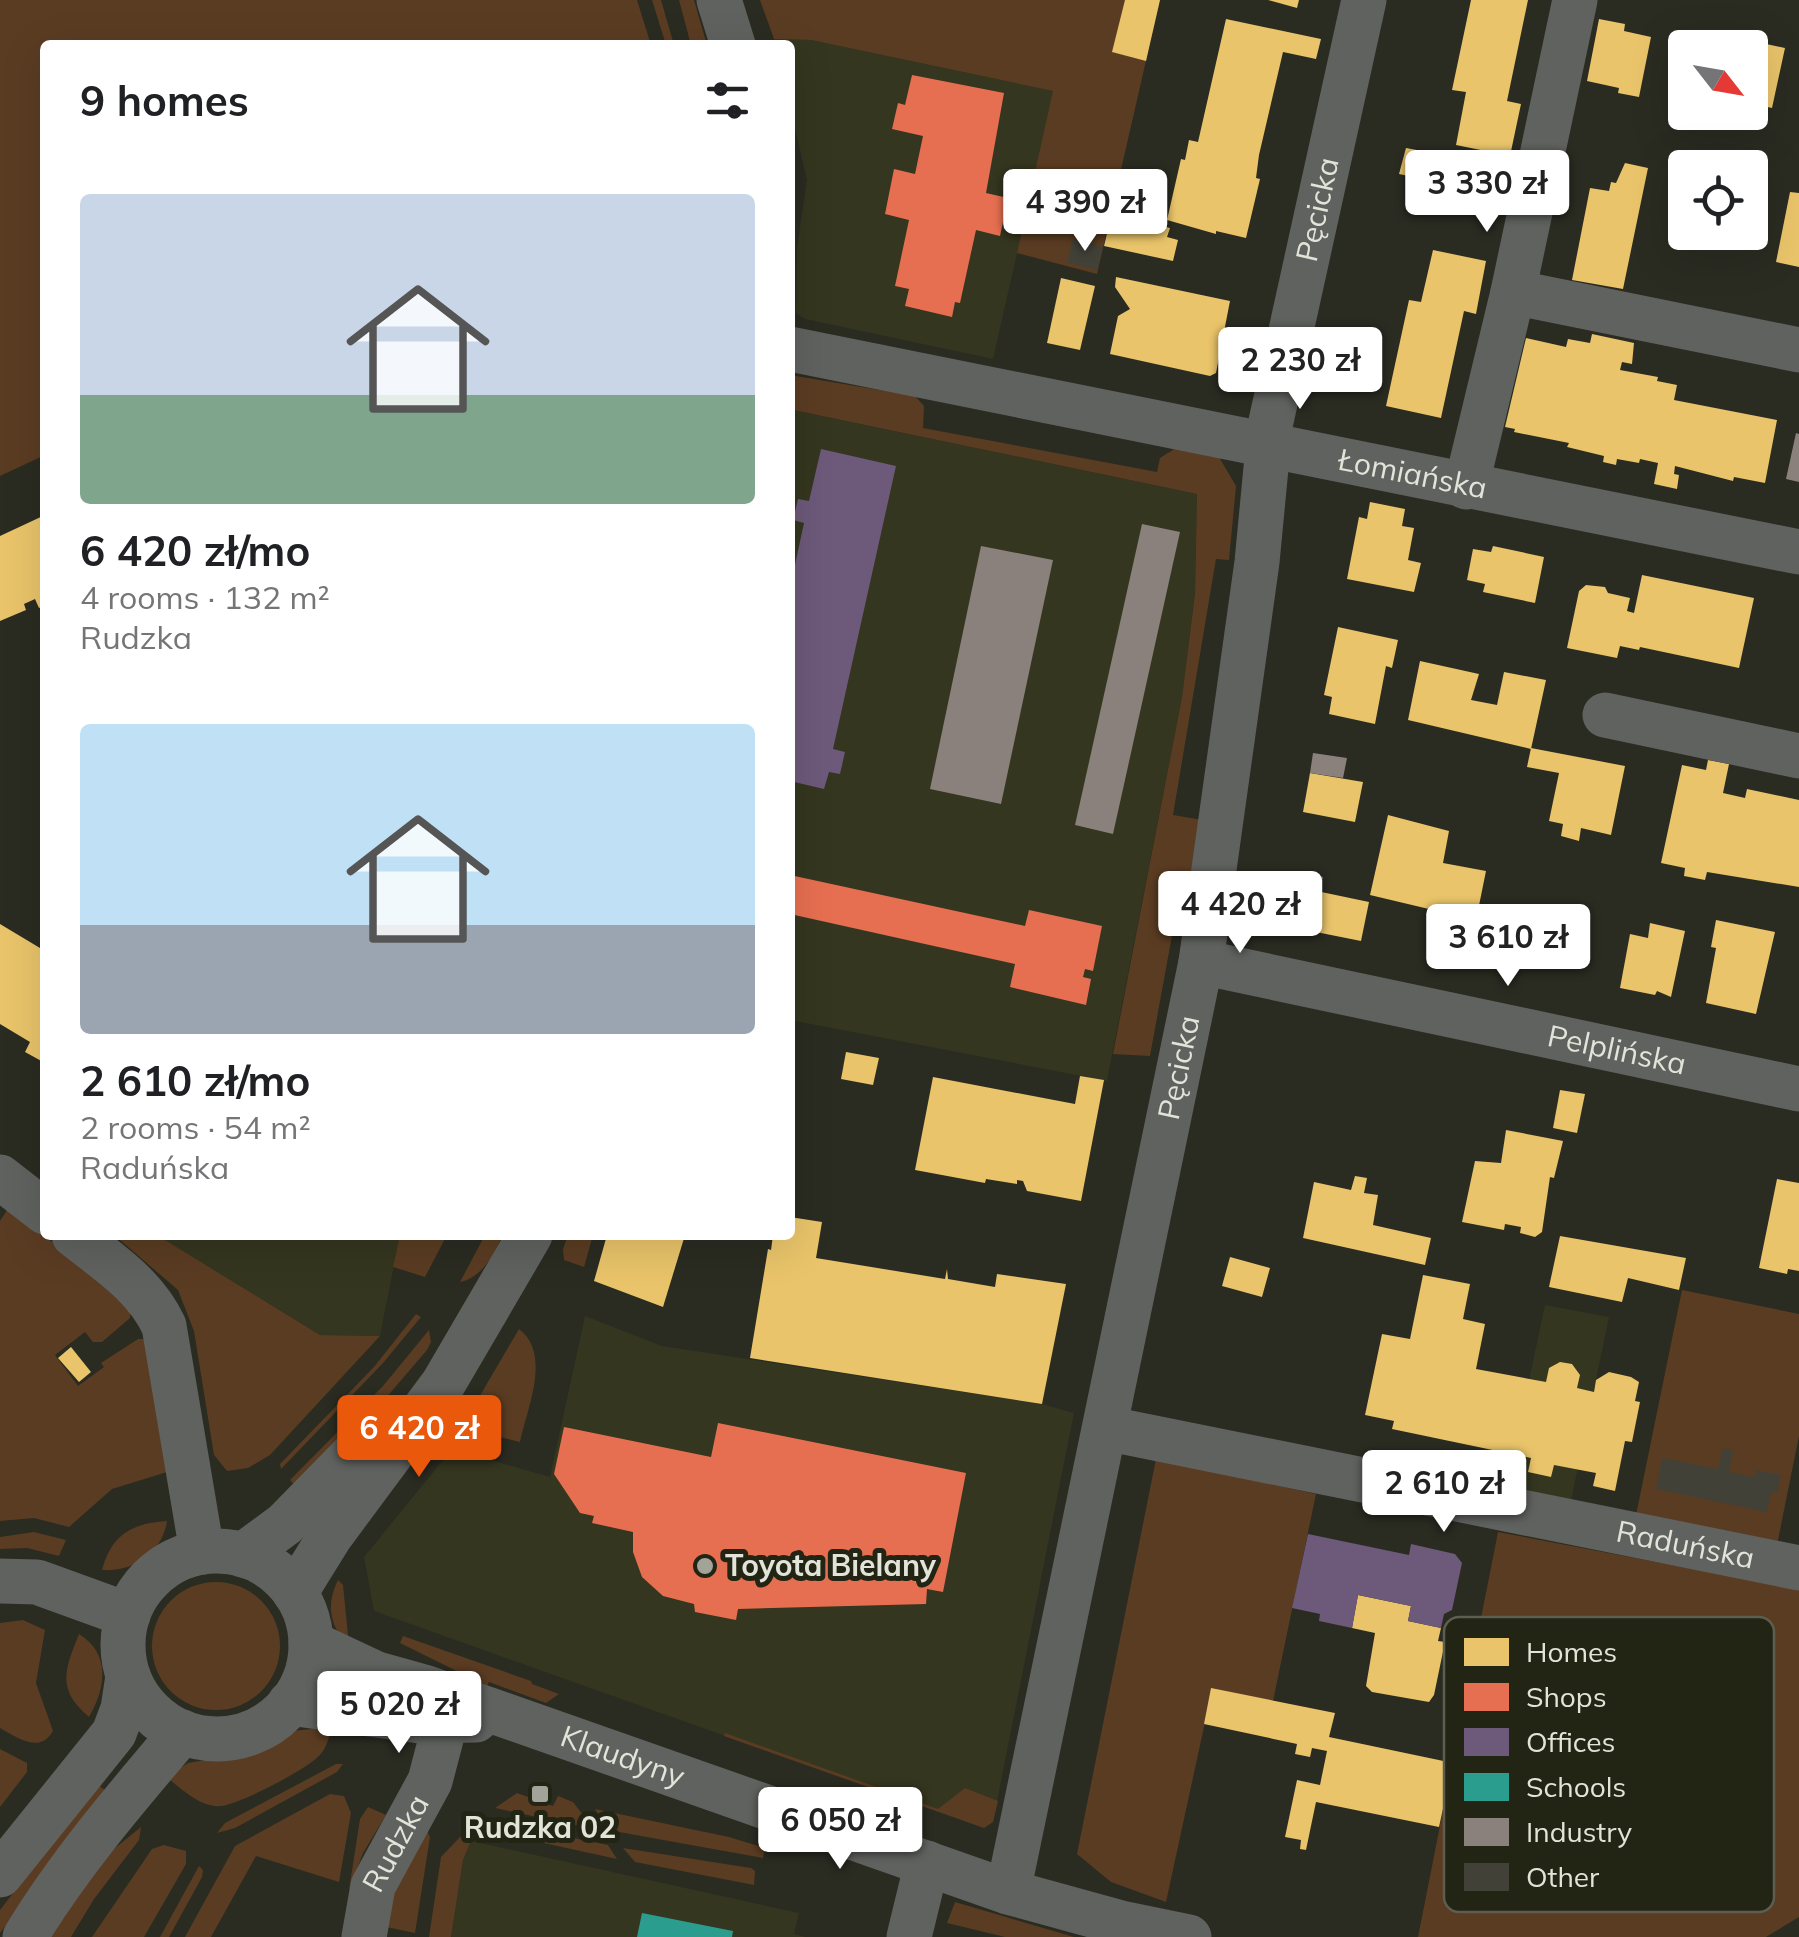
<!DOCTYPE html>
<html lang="en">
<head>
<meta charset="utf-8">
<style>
	:root { --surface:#fff; --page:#f2f2f2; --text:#202124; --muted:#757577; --accent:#ea580c }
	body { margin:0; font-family:Mulish,sans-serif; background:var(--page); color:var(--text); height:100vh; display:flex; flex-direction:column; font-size:38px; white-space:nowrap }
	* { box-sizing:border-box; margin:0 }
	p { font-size:32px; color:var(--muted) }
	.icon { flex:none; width:55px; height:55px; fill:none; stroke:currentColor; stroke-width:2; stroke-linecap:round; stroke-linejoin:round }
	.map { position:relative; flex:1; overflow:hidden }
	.sheet { position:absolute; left:40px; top:40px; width:755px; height:1200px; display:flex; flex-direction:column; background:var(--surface); border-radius:10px; box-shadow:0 10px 40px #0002 }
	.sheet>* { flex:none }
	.needle { width:65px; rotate:121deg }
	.fabs { position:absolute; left:1668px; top:30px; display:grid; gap:20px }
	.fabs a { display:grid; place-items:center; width:100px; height:100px; border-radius:10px; background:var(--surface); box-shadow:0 10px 40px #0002; font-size:50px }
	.price { position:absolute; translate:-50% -85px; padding:0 22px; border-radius:10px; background:#fff; color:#222; font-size:32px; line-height:65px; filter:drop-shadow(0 2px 5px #0008) }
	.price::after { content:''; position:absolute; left:50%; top:60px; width:30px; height:22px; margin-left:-15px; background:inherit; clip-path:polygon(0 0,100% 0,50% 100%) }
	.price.selected { background:var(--accent); color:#fff }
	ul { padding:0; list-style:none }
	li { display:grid; align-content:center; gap:20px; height:530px; padding:0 40px }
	li span { display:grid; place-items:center; height:310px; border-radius:10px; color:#555 }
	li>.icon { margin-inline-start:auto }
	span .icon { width:180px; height:180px; fill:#fffc; stroke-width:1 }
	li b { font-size:42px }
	h2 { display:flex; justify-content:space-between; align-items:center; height:120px; padding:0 40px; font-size:42px }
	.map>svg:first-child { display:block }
	.built { fill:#34361f }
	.green { fill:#5a3c22 }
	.homes { fill:#e9c46a }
	.shops { fill:#e76f51 }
	.offices { fill:#6d597a }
	.schools { fill:#2a9d8f }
	.industry { fill:#8a817c }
	.building { fill:#424138 }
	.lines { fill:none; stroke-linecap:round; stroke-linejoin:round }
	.minor { stroke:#60625f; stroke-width:45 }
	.poi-dot { fill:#a2a399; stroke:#232514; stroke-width:4 }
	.labels { text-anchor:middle; stroke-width:10; stroke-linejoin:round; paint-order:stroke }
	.street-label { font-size:30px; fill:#e3e4d9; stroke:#232514 }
	.poi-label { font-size:30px; font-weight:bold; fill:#e3e4d9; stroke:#232514; text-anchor:start }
	.key { fill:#232514; stroke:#5d5e4f; stroke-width:2.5 }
	.key-label { font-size:28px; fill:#e3e4d9 }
</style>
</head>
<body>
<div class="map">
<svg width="1799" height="1937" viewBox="0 0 1799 1937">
	<rect width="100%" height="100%" fill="#2a2b21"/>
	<!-- built -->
	<g class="built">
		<polygon points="774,39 811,40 1054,91 993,359 805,319 796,313 797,247 807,180 790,108 790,45 775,45"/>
		<polygon points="792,410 1197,494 1195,592 1182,697 1107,1081 790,1020"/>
		<polygon points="157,1235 400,1235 380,1336 320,1335"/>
		<polygon points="1545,1305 1609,1317 1571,1501 1506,1488"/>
		<polygon points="585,1316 662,1346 1042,1404 1074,1413 993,1822 984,1828 374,1611 364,1557 452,1449 550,1477"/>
		<polygon points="471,1841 799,1913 794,1934 806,1937 451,1937 463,1860"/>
	</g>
	<!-- green -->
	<g class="green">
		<polygon points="0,0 637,0 651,45 45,45 45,455 0,476"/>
		<polygon points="652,0 661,0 674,45 666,45"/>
		<polygon points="679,0 694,0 707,45 691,45"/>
		<polygon points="760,0 1160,0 1097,274 1017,253 1053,91 811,40 774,39"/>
		<polygon points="790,375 915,396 924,406 923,428 1157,472 1160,458 1176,448 1219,457 1236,486 1229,560 1216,559 1173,815 1208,821 1194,893 1180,892 1150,1056 1113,1054 1182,697 1195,593 1197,494 793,410 790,421"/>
		<polygon points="9,1207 131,1306 130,1318 102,1342 93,1342 85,1332 55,1355 78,1386 104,1367 101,1363 138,1339 145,1339 167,1472 112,1489 69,1527 34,1518 0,1521 0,1221"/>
		<polygon points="114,1235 157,1235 320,1335 380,1336 270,1455 248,1468 227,1471 214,1455 194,1331 178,1290"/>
		<polygon points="400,1235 447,1235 425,1277 393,1267"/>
		<path d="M485,1235H503C493,1255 483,1277 460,1282Z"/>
		<polygon points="568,1235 593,1235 584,1267 564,1260 563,1249"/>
		<polygon points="1682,1290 1799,1314 1799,1436 1777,1545 1636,1515"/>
		<polygon points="416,1314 421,1317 383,1363 281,1469 280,1464 374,1367"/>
		<path d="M519,1329C552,1354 527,1408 520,1442L480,1432L492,1408L478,1399Z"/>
		<polygon points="429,1330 431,1342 427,1350 379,1406 297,1488 290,1480 383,1386"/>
		<polygon points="1156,1459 1316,1494 1273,1701 1207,1713 1166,1902 1111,1882 1077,1854"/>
		<path d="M167,1521C162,1553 134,1572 102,1570C111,1535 132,1523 167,1521Z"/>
		<polygon points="34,1532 66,1540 59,1556 27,1548 0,1549 0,1537"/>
		<polygon points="1498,1532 1799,1589 1799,1917 1766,1937 1418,1937"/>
		<path d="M338,1580L343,1585L349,1645C329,1627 326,1604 338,1580Z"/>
		<circle cx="216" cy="1646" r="64"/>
		<path d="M23,1620L45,1630L36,1683L53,1731C40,1754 18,1738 0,1728V1623Z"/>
		<path d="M79,1634C111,1654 106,1688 89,1717C56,1689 65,1669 79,1634Z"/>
		<polygon points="403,1636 531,1681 532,1684 559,1694 546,1703 489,1682 487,1686 400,1643"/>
		<path d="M332,1727C329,1737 327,1747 320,1755C306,1770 240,1804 221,1806C200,1808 181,1788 166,1777L188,1763L252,1752L292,1731Z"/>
		<polygon points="725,1733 938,1809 965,1788 998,1801 993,1822 984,1828 724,1736"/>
		<polygon points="0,1749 27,1763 27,1772 0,1807"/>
		<polygon points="336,1764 343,1764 337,1772 235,1828 217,1833 225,1823"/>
		<polygon points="97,1784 110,1794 0,1933 0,1910"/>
		<polygon points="517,1793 553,1806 558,1796 573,1802 594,1829 495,1808"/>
		<polygon points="330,1794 344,1796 351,1813 339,1882 256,1856 211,1937 185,1937 235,1846"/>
		<polygon points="368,1807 386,1815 363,1853 349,1890 360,1819"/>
		<polygon points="595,1809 729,1837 765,1848 763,1858 608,1830"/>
		<polygon points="484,1820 608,1845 617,1859 480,1829 478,1825"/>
		<polygon points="141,1827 139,1840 94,1899 71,1937 47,1937 98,1862"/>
		<polygon points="427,1831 430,1837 415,1933 386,1927 395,1888"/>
		<polygon points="460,1837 471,1841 463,1860 451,1937 429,1937 441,1857"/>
		<polygon points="164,1845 186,1851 186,1864 144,1937 92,1937 152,1849"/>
		<polygon points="623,1848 751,1868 755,1871 754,1885 635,1862"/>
		<polygon points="199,1866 203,1870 202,1877 169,1937 160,1937"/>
		<polygon points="955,1902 1074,1937 1005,1937 947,1923"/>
	</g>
	<!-- homes -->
	<g class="homes">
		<polygon points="1125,0 1160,0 1146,61 1112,52"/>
		<polygon points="1268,0 1299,0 1297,8"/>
		<polygon points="1471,0 1528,0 1507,101 1521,104 1510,156 1456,145 1466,92 1452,90"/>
		<polygon points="1226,19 1321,39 1316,59 1283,52 1259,155 1256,178 1260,179 1246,238 1216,231 1216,234 1167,220 1181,159 1185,160 1189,140 1198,142"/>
		<polygon points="1599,19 1625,24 1624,31 1651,37 1639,97 1618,93 1619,88 1587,81"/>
		<polygon points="1702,30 1785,48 1772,108 1750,103 1750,48 1699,48"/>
		<polygon points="1406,148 1512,168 1507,196 1399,174"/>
		<polygon points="1625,163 1648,168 1623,289 1572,280 1590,188 1609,191 1611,182 1616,183"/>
		<polygon points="1790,192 1799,193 1799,267 1776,262"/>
		<polygon points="1112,213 1170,228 1167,237 1178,240 1173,261 1104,246"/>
		<polygon points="1433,250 1486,261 1476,314 1464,311 1441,418 1386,406 1409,300 1421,302"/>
		<polygon points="1116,277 1230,301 1216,373 1210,376 1110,354 1118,316 1130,309 1115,287"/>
		<polygon points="1061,278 1095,286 1080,350 1047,343"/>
		<polygon points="1592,334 1634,343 1632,364 1622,362 1620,370 1658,377 1657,381 1677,385 1674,400 1777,420 1765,483 1734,477 1733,481 1675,466 1674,474 1679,475 1677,489 1654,484 1658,463 1640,459 1639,463 1617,459 1616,465 1603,462 1604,456 1567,447 1569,443 1514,432 1515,429 1505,427 1526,338 1566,347 1568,339 1590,343"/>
		<polygon points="1370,502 1405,509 1402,526 1414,528 1408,560 1421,563 1414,592 1347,579 1359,517 1367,519"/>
		<polygon points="45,515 45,605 39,608 35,599 24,604 26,610 0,621 0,536"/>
		<polygon points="1493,546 1544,557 1535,603 1483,592 1485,584 1467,580 1473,549 1491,552"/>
		<polygon points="1642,575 1754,598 1739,668 1640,647 1639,650 1620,646 1617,658 1567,648 1579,591 1586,585 1605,587 1608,593 1630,598 1627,611 1634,613"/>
		<polygon points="1338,627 1398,640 1392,668 1386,666 1375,724 1329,714 1332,697 1324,695"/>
		<polygon points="1420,661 1479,674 1471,700 1497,705 1504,672 1546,680 1531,749 1408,720"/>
		<polygon points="1531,748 1625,766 1611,835 1581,828 1579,841 1561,836 1563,824 1549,821 1559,773 1527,767"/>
		<polygon points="1708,760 1729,764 1723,793 1745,798 1747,789 1799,800 1799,887 1707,872 1705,880 1684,876 1685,868 1661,863 1682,765 1706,770"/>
		<polygon points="1310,773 1363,782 1355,822 1303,812"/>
		<polygon points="1388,815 1449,831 1443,863 1486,871 1472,940 1429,931 1433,910 1370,895"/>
		<polygon points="1288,885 1369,902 1361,941 1281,925"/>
		<polygon points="1716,920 1775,932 1756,1014 1706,1003 1716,948 1711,947"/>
		<polygon points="1650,923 1685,931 1671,997 1657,991 1655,995 1620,988 1630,934 1648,938"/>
		<polygon points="0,924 45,951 45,1063 25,1052 30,1042 0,1024"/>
		<polygon points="846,1052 879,1058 873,1085 841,1079"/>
		<polygon points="1080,1076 1104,1080 1081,1201 1027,1191 1023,1181 1017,1180 1017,1184 986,1179 985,1183 915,1170 933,1077 1075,1104"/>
		<polygon points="1560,1090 1585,1094 1577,1133 1553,1128"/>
		<polygon points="1506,1130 1563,1141 1554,1178 1550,1177 1542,1232 1535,1237 1520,1233 1521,1227 1505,1224 1504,1230 1462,1222 1475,1161 1501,1163"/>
		<polygon points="1355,1176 1367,1178 1364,1193 1378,1195 1373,1225 1431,1238 1425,1265 1303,1238 1314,1182 1351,1190"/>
		<polygon points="1777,1179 1799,1183 1799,1271 1788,1269 1787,1274 1759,1268"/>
		<polygon points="790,1217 822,1222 816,1258 945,1279 947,1269 948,1279 995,1287 997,1274 1066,1284 1042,1404 750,1358 768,1249 771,1250 773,1235 790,1235"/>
		<polygon points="607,1235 685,1235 663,1307 594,1281"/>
		<polygon points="1560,1236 1686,1258 1679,1290 1628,1278 1622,1302 1549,1287"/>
		<polygon points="1230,1257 1270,1268 1262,1297 1222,1286"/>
		<polygon points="1423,1275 1470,1284 1463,1319 1485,1324 1476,1369 1546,1382 1549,1368 1560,1362 1572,1364 1580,1375 1577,1388 1594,1392 1596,1380 1609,1372 1631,1377 1639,1382 1635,1401 1640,1402 1632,1442 1625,1441 1615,1491 1593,1486 1596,1473 1554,1465 1551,1477 1528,1472 1531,1458 1392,1429 1394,1421 1365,1415 1382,1334 1410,1339"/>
		<polygon points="71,1347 91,1372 79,1382 58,1358"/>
		<polygon points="1358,1595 1411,1606 1408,1621 1441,1628 1438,1641 1445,1642 1434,1695 1429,1702 1372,1692 1366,1686 1375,1633 1352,1628"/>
		<polygon points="1211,1688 1335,1713 1329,1737 1453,1763 1439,1827 1316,1802 1306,1850 1300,1849 1301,1840 1285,1837 1297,1780 1320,1785 1327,1751 1312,1748 1310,1757 1295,1754 1297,1744 1204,1724"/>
	</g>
	<!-- shops -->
	<g class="shops">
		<polygon points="912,75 1004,93 986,193 1008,198 1000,236 976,230 960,303 955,302 952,317 905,306 909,289 895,286 909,220 885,214 894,169 915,174 923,136 892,129 898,103 905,105"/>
		<polygon points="790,875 1025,926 1029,910 1102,926 1093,971 1085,969 1083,977 1091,979 1086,1005 1010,987 1015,964 790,914"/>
		<polygon points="718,1423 966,1473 943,1592 927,1589 926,1604 738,1609 736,1620 695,1612 694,1604 663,1596 642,1577 633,1552 633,1532 592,1523 594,1516 580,1513 554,1474 564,1427 711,1457"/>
	</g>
	<!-- offices -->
	<g class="offices">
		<polygon points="821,449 896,466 833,749 845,752 840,774 829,772 824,789 790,781 790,588 804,523 793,520 798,499 809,501"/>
		<polygon points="1308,1534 1409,1555 1411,1544 1455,1554 1462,1563 1452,1610 1444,1614 1441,1628 1408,1621 1411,1606 1358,1595 1352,1628 1319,1621 1320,1614 1292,1608"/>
	</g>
	<!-- schools -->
	<polygon class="schools" points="642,1913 733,1931 732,1937 637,1937"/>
	<!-- industry -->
	<g class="industry">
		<polygon points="1796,433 1799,434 1799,482 1786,479"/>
		<polygon points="1142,524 1180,532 1113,834 1075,825"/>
		<polygon points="981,546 1053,560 1001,804 930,789"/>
		<polygon points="1313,753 1347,758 1343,778 1310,773"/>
		<polygon points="1291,871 1323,877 1320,892 1288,885"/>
	</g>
	<!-- building -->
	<g class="building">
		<polygon points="1073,239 1103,247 1097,270 1067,262"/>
		<polygon points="1723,1448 1733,1450 1729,1472 1755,1477 1756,1470 1781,1475 1777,1493 1771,1492 1767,1512 1656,1489 1662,1458 1718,1469"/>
	</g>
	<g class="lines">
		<!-- minor -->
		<g class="minor">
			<polyline points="719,0 733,45"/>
			<polyline points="1513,292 1799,350"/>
			<path id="s1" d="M790,349L1799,552"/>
			<polyline points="1466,487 1513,292 1575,0"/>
			<polyline points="1605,715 1799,756"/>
			<path id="s2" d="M1201,962L1799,1089"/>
			<polyline points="0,1177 45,1212"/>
			<path d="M74,1235C108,1262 145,1285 164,1326L202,1552"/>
			<path id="s3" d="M1105,1428L1799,1568"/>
			<circle cx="217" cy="1645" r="94"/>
			<polyline points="243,1555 285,1524 388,1419"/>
			<polyline points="0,1581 37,1582 128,1615"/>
			<polyline points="295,1593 331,1535 443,1384 530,1235"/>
			<path id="s4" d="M311,1643L377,1674L427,1688L1008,1892L1121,1923L1189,1937"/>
			<polyline points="290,1703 420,1721 476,1720"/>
			<polyline points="0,1875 114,1733 123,1709 128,1676"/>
			<path id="s5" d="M1008,1892L1201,962L1257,562L1270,426L1364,0"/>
			<path d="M25,1937C70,1863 126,1798 182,1732"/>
			<path id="s6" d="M364,1937L373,1886L430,1781L452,1697"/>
			<polyline points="909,1937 927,1863"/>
		</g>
	</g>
	<!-- markers -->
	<g class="poi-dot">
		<circle cx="705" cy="1566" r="10"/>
		<rect x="530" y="1784" width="20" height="20" rx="5"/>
	</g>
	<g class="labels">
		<!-- street labels -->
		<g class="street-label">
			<text dy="10" stroke="none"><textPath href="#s5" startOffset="1712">Pęcicka</textPath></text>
			<text dy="10" stroke="none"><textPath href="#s1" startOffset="635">Łomiańska</textPath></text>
			<text dy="10" stroke="none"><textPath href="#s2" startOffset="425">Pelplińska</textPath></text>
			<text dy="10" stroke="none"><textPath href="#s5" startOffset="842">Pęcicka</textPath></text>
			<text dy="10" stroke="none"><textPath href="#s3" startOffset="592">Raduńska</textPath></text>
			<text dy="10" stroke="none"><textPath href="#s4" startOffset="332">Klaudyny</textPath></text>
			<text dy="10" stroke="none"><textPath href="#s6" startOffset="100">Rudzka</textPath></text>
		</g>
		<!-- poi labels -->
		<g class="poi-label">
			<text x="725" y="1576">Toyota Bielany</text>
			<text x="540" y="1838" text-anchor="middle">Rudzka 02</text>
		</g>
	</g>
	<!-- legend -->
	<rect x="1444" y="1617" width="330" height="295" rx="15" class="key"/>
	<rect x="1464" y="1638" width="45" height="28" fill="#e9c46a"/>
	<rect x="1464" y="1683" width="45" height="28" fill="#e76f51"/>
	<rect x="1464" y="1728" width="45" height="28" fill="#6d597a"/>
	<rect x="1464" y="1773" width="45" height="28" fill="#2a9d8f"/>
	<rect x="1464" y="1818" width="45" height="28" fill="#8a817c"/>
	<rect x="1464" y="1863" width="45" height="28" fill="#424138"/>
	<g class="key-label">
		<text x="1526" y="1662">Homes</text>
		<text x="1526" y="1707">Shops</text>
		<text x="1526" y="1752">Offices</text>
		<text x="1526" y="1797">Schools</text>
		<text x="1526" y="1842">Industry</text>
		<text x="1526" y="1887">Other</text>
	</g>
</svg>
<div class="fabs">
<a><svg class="needle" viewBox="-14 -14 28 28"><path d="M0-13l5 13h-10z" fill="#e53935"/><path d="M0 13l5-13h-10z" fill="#757577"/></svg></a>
<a><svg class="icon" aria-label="locate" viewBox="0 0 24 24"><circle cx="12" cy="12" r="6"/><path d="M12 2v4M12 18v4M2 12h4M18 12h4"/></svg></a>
</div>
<b class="price" style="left:1487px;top:235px">3 330 zł</b>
<b class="price" style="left:1085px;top:254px">4 390 zł</b>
<b class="price" style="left:1300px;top:412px">2 230 zł</b>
<b class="price" style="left:1240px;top:956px">4 420 zł</b>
<b class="price" style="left:1508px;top:989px">3 610 zł</b>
<b class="price selected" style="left:419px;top:1480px">6 420 zł</b>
<b class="price" style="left:1444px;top:1535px">2 610 zł</b>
<b class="price" style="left:399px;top:1756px">5 020 zł</b>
<b class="price" style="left:840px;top:1872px">6 050 zł</b>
<section class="sheet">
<h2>9 homes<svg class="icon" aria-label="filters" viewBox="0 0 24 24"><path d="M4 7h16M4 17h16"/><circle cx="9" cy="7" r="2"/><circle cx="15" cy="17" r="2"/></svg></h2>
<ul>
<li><span style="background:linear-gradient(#c9d6e8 65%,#7fa58c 0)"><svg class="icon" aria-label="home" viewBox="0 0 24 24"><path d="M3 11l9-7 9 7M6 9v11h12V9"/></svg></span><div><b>6 420 zł/mo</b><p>4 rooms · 132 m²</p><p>Rudzka</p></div></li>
<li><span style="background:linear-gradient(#bfe0f5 65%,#9aa5b1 0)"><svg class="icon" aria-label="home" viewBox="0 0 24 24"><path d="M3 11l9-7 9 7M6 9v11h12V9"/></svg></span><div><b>2 610 zł/mo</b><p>2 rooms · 54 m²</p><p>Raduńska</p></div></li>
</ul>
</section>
</div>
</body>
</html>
